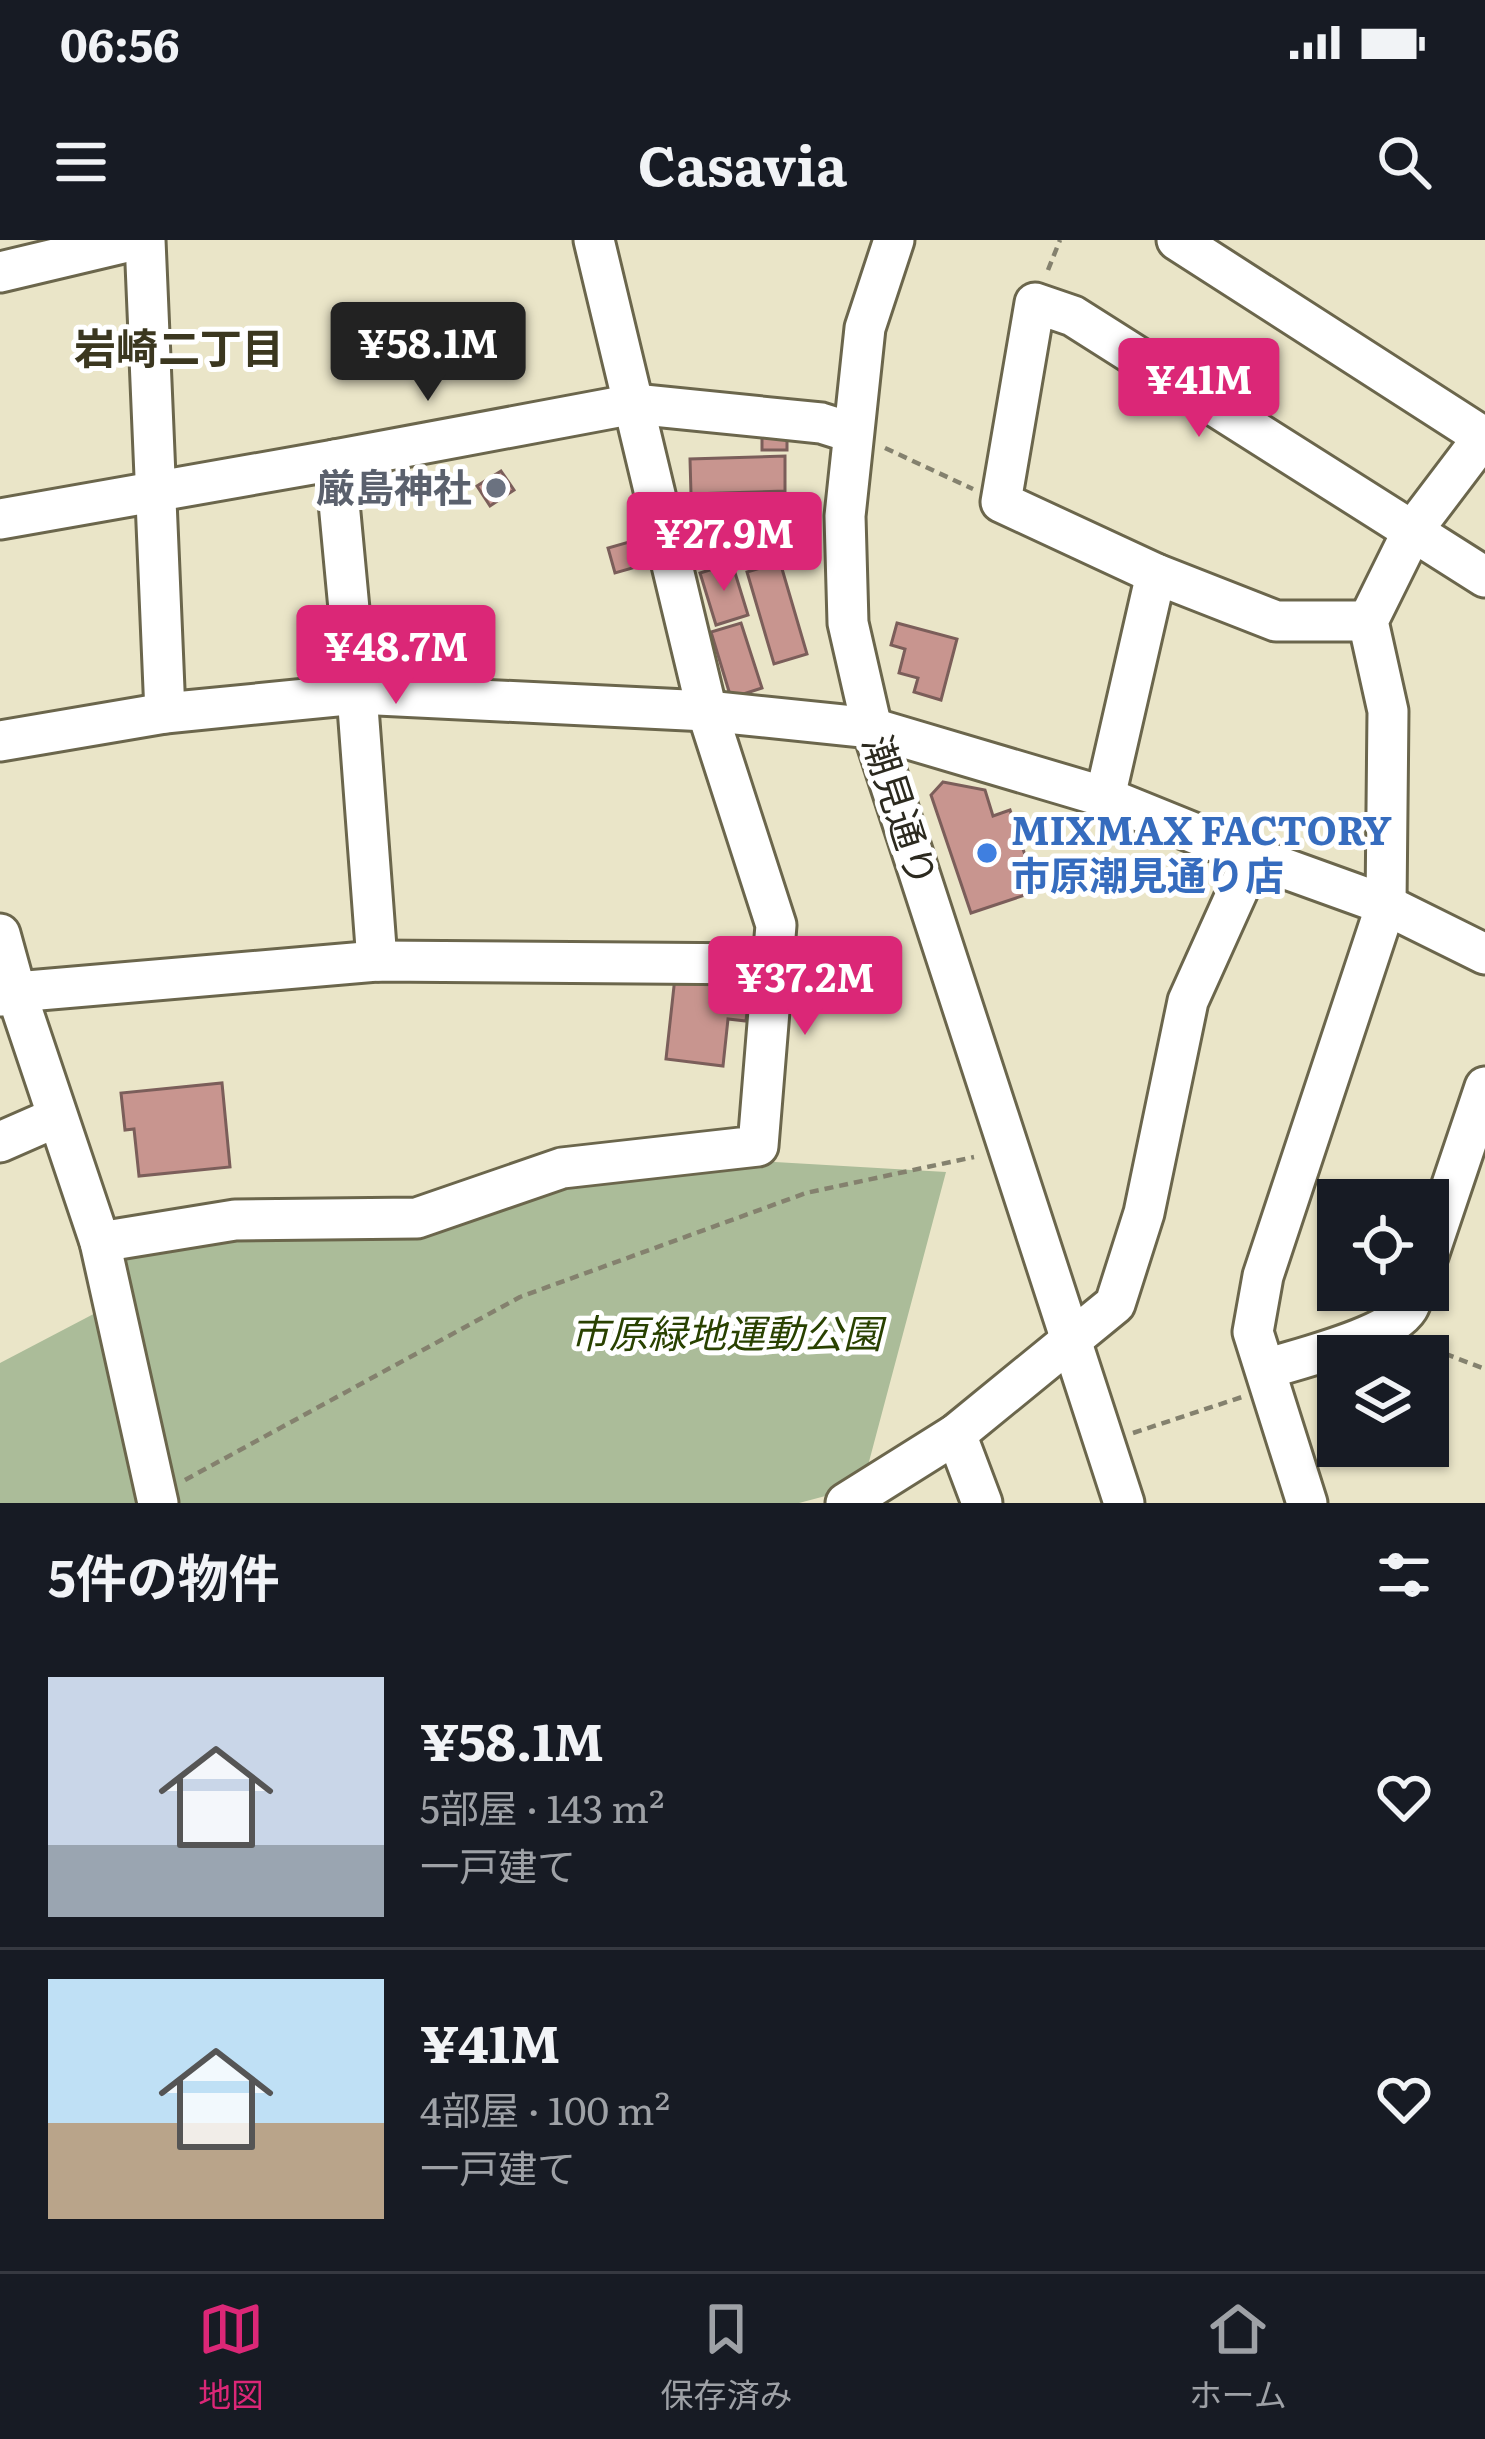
<!DOCTYPE html>
<html lang="ja">
<head>
<meta charset="utf-8">
<style>
	:root { --surface:#171b24; --page:#242831; --text:#f1f3f6; --muted:#9ea1a6; --line:#363941; --accent:#db2777 }
	body { margin:0; font-family:Literata,"Noto Sans JP",serif; background:var(--page); color:var(--text); height:100vh; display:flex; flex-direction:column; font-size:45px; white-space:nowrap }
	* { box-sizing:border-box; margin:0 }
	p { font-size:39px; color:var(--muted) }
	.icon { flex:none; width:66px; height:66px; fill:none; stroke:currentColor; stroke-width:2; stroke-linecap:round; stroke-linejoin:round }
	.map { position:relative; height:1263px; overflow:hidden }
	.drawer { display:flex; flex-direction:column; background:var(--surface); flex:1 }
	.drawer>* { flex:none }
	.buttons { position:absolute; left:1317px; top:939px; display:grid; gap:24px }
	.buttons a { display:grid; place-items:center; width:132px; height:132px; border-radius:0px; background:var(--surface); box-shadow:0 3px 9px #0004; font-size:60px }
	.price { position:absolute; translate:-50% -102px; padding:0 27px; border-radius:12px; background:var(--accent); color:#fff; font-size:39px; line-height:78px; filter:drop-shadow(0 3px 6px #0008) }
	.price::after { content:''; position:absolute; left:50%; top:72px; width:36px; height:27px; margin-left:-18px; background:inherit; clip-path:polygon(0 0,100% 0,50% 100%) }
	.price.on { background:#222; color:#fff }
	ul { padding:0; list-style:none }
	li { display:flex; align-items:center; gap:36px; height:300px; padding:0 48px }
	li+li { border-top:3px solid var(--line) }
	li span { display:grid; place-items:center; flex:none; width:336px; height:240px; border-radius:0px; color:#555 }
	li>.icon { margin-inline-start:auto }
	span .icon { width:144px; height:144px; fill:#fffc; stroke-width:1 }
	li b { font-size:51px }
	h2 { display:flex; justify-content:space-between; align-items:center; height:144px; padding:0 48px; font-size:51px }
	.status { display:flex; justify-content:space-between; align-items:center; height:84px; padding:0 60px; background:var(--surface); direction:ltr }
	.status svg { height:33px; fill:currentColor }
	header { display:flex; justify-content:space-between; align-items:center; height:156px; padding:0 48px; background:var(--surface); font-size:54px; font-weight:700 }
	.tabs { display:flex; justify-content:space-around; align-items:center; height:168px; border-top:3px solid var(--line); background:var(--surface); font-size:33px; color:var(--muted) }
	.tabs a { display:grid; justify-items:center; gap:6px }
	.tabs .on { color:var(--accent) }
	.map>svg:first-child { display:block }
	.green { fill:#abbc99 }
	.building { fill:#c8958f; stroke:#7b5e5a; stroke-width:3 }
	.lines { fill:none; stroke-linecap:round; stroke-linejoin:round }
	.minor-casing { stroke:#6b664c; stroke-width:45 }
	.path { stroke:#84816e; stroke-width:4.5; stroke-dasharray:9 6; stroke-linecap:butt }
	.minor { stroke:#fff; stroke-width:39 }
	.worship-dot { fill:#6b7280; stroke:#fff; stroke-width:4.5 }
	.shop-dot { fill:#3f7fe0; stroke:#fff; stroke-width:4.5 }
	.labels { text-anchor:middle; stroke-width:10; stroke-linejoin:round; paint-order:stroke }
	.worship-label { font-size:39px; font-weight:bold; fill:#5b616d; stroke:#fff; text-anchor:end }
	.street-label { font-size:39px; fill:#2c2a1f; stroke:#fff }
	.shop-label { font-size:39px; font-weight:bold; fill:#366cbe; stroke:#fff; text-anchor:start }
	.park-label { font-size:39px; font-style:italic; fill:#294100; stroke:#fff }
	.neighbourhood-label { font-size:42px; font-weight:bold; fill:#3b371f; stroke:#fff }
</style>
</head>
<body>
<div class="status"><b>06:56</b><svg viewBox="0 0 49 12"><path d="M0 12V9h3v3zM5 12V6h3v6zM10 12V3h3v9zM15 12V0h3v12zM26 1h20v11H26zM47 4h2v5h-2z"/></svg></div>
<header><svg class="icon" aria-label="menu" viewBox="0 0 24 24"><path d="M4 6h16M4 12h16M4 18h16"/></svg>Casavia<svg class="icon" aria-label="search" viewBox="0 0 24 24"><circle cx="10" cy="10" r="6"/><path d="M15 15l6 6"/></svg></header>
<div class="map">
<svg width="1485" height="1263" viewBox="0 0 1485 1263">
	<rect width="100%" height="100%" fill="#eae5c8"/>
	<!-- green -->
	<polygon class="green" points="759,921 946,932 866,1233 833,1254 799,1263 0,1263 0,1123 126,1057 117,1014 565,942"/>
	<!-- building -->
	<g class="building">
		<polygon points="787,193 787,210 762,210 762,194"/>
		<polygon points="785,216 785,251 691,254 690,219"/>
		<polygon points="501,231 514,250 490,266 477,246"/>
		<polygon points="721,257 732,287 708,296 716,319 697,326 678,273"/>
		<polygon points="750,261 783,262 782,296 749,295"/>
		<polygon points="650,296 657,321 615,333 608,308"/>
		<polygon points="780,322 807,414 774,424 747,332"/>
		<polygon points="732,323 748,375 716,385 700,333"/>
		<polygon points="741,383 762,448 731,458 711,392"/>
		<polygon points="897,383 957,399 941,460 914,452 918,438 899,433 905,409 891,405"/>
		<polygon points="943,542 985,550 993,576 1010,570 1037,651 971,673 931,555"/>
		<polygon points="675,737 750,745 746,781 728,779 723,826 666,819"/>
		<polygon points="222,843 230,927 139,936 134,889 125,890 121,853"/>
	</g>
	<g class="lines">
		<!-- minor casing -->
		<g class="minor-casing">
			<g id="minor">
				<polyline points="145,0 165,473"/>
				<polyline points="894,0 865,88 845,276 848,383 872,488 1124,1263"/>
				<polyline points="1177,0 1485,198"/>
				<polyline points="0,32 135,0"/>
				<polyline points="335,220 357,454 377,721"/>
				<polyline points="0,279 335,220 634,164 821,183 853,193"/>
				<polyline points="1368,381 1276,381 1156,334 1001,262 1035,63 1073,76 1485,337"/>
				<polyline points="0,501 165,473 357,454 707,471 872,488 1105,557 1253,617 1386,665 1485,714"/>
				<polyline points="1105,557 1156,334"/>
				<polyline points="0,694 16,752 100,1002 158,1263"/>
				<polyline points="0,756 16,752 377,721 774,724"/>
				<polyline points="0,902 57,877"/>
				<polyline points="100,1002 235,980 417,978 562,928 758,906 776,685 707,471 594,0"/>
				<polyline points="1428,1016 1485,847"/>
				<path d="M1266,1129C1300,1118 1390,1097 1408,1068C1411,1063 1413,1056 1415,1050"/>
				<polyline points="956,1194 982,1263"/>
				<polyline points="846,1263 956,1194 1115,1064 1144,973 1188,761 1253,617"/>
				<polyline points="1307,1263 1253,1092 1263,1036 1386,665 1388,471 1368,381 1413,290 1485,195"/>
			</g>
		</g>
		<!-- path -->
		<g class="path">
			<polyline points="1048,30 1060,0"/>
			<polyline points="885,208 973,249"/>
			<polyline points="1417,1103 1485,1129"/>
			<polyline points="1133,1193 1242,1157"/>
			<polyline points="185,1240 520,1057 806,953 974,917"/>
		</g>
		<!-- minor -->
		<use href="#minor" class="minor"/>
	</g>
	<!-- markers -->
	<circle class="worship-dot" cx="496" cy="248" r="12"/>
	<circle class="shop-dot" cx="987" cy="613" r="12"/>
	<g class="labels">
		<!-- worship labels -->
		<g class="worship-label">
			<text x="472" y="262">厳島神社</text>
		</g>
		<!-- street labels -->
		<g class="street-label">
			<text transform="translate(900 571) rotate(72)" y="14">潮見通り</text>
		</g>
		<!-- shop labels -->
		<g class="shop-label">
			<text x="1011" y="605">MIXMAX FACTORY<tspan x="1011" dy="45">市原潮見通り店</tspan></text>
		</g>
		<!-- park labels -->
		<g class="park-label">
			<text x="726" y="1108">市原緑地運動公園</text>
		</g>
		<!-- neighbourhood labels -->
		<g class="neighbourhood-label">
			<text x="179" y="124">岩崎二丁目</text>
		</g>
	</g>
</svg>
<div class="buttons">
<a><svg class="icon" aria-label="locate" viewBox="0 0 24 24"><circle cx="12" cy="12" r="6"/><path d="M12 2v4M12 18v4M2 12h4M18 12h4"/></svg></a>
<a><svg class="icon" aria-label="layers" viewBox="0 0 24 24"><path d="M12 4l9 5-9 5-9-5zM3 14l9 5 9-5"/></svg></a>
</div>
<b class="price on" style="left:428px;top:164px">¥58.1M</b>
<b class="price" style="left:1199px;top:200px">¥41M</b>
<b class="price" style="left:724px;top:354px">¥27.9M</b>
<b class="price" style="left:396px;top:467px">¥48.7M</b>
<b class="price" style="left:805px;top:798px">¥37.2M</b>
</div>
<section class="drawer">
<h2>5件の物件<svg class="icon" aria-label="filters" viewBox="0 0 24 24"><path d="M4 7h16M4 17h16"/><circle cx="9" cy="7" r="2"/><circle cx="15" cy="17" r="2"/></svg></h2>
<ul>
<li><span style="background:linear-gradient(#c9d6e8 70%,#9aa5b1 0)"><svg class="icon" aria-label="home" viewBox="0 0 24 24"><path d="M3 11l9-7 9 7M6 9v11h12V9"/></svg></span><div><b>¥58.1M</b><p>5部屋 · 143 m²</p><p>一戸建て</p></div><svg class="icon" aria-label="heart" viewBox="0 0 24 24"><path d="M12 20l-8-8c-3-5 5-10 8-4 3-6 11-1 8 4z"/></svg></li>
<li><span style="background:linear-gradient(#bfe0f5 60%,#b9a48a 0)"><svg class="icon" aria-label="home" viewBox="0 0 24 24"><path d="M3 11l9-7 9 7M6 9v11h12V9"/></svg></span><div><b>¥41M</b><p>4部屋 · 100 m²</p><p>一戸建て</p></div><svg class="icon" aria-label="heart" viewBox="0 0 24 24"><path d="M12 20l-8-8c-3-5 5-10 8-4 3-6 11-1 8 4z"/></svg></li>
</ul>
</section>
<nav class="tabs">
<a class="on"><svg class="icon" aria-label="map" viewBox="0 0 24 24"><path d="M3 6l6-2 6 2 6-2v14l-6 2-6-2-6 2zM9 4v14M15 6v14"/></svg>地図</a>
<a><svg class="icon" aria-label="saved" viewBox="0 0 24 24"><path d="M7 4h10v16l-5-4-5 4z"/></svg>保存済み</a>
<a><svg class="icon" aria-label="home" viewBox="0 0 24 24"><path d="M3 11l9-7 9 7M6 9v11h12V9"/></svg>ホーム</a>
</nav>
</body>
</html>
